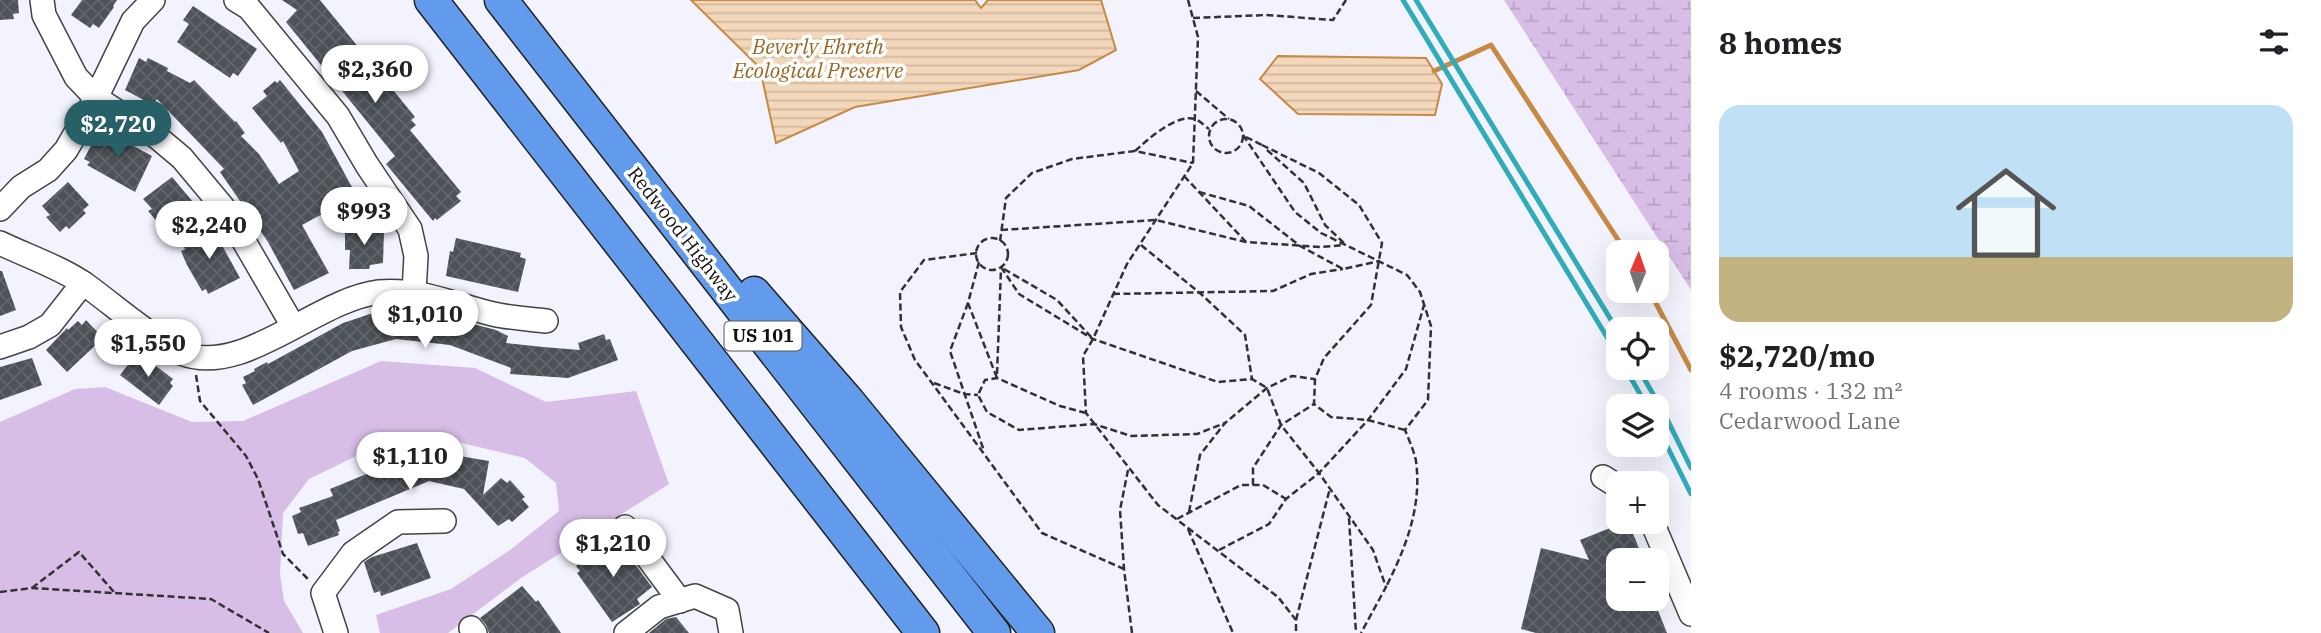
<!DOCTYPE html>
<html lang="en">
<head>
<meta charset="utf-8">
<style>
	:root { --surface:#fff; --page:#f6f6f6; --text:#202124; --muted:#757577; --accent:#276067 }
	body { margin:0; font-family:"IBM Plex Serif",serif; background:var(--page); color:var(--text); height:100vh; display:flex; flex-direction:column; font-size:26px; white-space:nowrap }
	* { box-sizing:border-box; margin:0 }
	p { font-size:23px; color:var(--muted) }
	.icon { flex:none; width:38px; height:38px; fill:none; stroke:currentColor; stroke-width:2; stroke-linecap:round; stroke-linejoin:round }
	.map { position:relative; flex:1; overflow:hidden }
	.drawer { display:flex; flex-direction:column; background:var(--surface); width:630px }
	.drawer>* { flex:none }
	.needle { width:46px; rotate:2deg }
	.fabs { position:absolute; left:1606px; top:240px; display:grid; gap:14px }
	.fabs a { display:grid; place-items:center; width:63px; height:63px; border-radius:14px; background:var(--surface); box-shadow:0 7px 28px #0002; font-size:35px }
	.price { position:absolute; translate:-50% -60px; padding:0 16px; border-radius:24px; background:#fff; color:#222; font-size:23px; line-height:46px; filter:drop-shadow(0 2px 4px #0008) }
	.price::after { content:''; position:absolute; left:50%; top:42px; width:21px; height:16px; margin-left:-10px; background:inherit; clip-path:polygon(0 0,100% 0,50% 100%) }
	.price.on { background:var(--accent); color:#fff }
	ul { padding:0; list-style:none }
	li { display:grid; align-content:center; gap:14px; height:371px; padding:0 28px }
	li span { display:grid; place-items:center; height:217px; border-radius:21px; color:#555 }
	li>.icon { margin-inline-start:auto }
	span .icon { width:126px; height:126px; fill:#fffc; stroke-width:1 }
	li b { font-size:30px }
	h2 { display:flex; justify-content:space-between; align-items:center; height:84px; padding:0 28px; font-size:30px }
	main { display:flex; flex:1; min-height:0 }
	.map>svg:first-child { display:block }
	.wetland { fill:url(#wetland-marsh) }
	.park { fill:#d8bee7 }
	.water { fill:url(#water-rules); stroke:#c68a45; stroke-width:2 }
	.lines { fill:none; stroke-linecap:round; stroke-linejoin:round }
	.stream { stroke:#c68a45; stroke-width:5 }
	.building { fill:url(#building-cross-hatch) }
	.minor-casing { stroke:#434343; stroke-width:26 }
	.highway-casing { stroke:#212121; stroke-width:35 }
	.path { stroke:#323232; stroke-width:2.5; stroke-dasharray:7 3.5; stroke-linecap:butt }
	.minor { stroke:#fff; stroke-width:23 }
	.highway { stroke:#639bec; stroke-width:32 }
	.rail { stroke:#2facb8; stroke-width:5 }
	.labels { text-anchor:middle; stroke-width:7; stroke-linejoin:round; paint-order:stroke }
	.shield { fill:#fff; stroke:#585858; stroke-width:2 }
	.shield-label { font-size:18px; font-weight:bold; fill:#101010 }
	.street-label { font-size:19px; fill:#101010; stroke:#fff }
	.water-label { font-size:21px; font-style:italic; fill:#9b661f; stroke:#fff }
</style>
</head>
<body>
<main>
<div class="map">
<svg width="1691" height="633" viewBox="0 0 1691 633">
	<defs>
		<pattern id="wetland-marsh" width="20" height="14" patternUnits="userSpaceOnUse" patternTransform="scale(1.75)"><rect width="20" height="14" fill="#d8bee7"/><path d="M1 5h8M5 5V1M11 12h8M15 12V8" fill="none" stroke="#b8a2c5"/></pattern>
		<pattern id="water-rules" width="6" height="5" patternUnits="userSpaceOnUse" patternTransform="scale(1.75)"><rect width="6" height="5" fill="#f3d7ba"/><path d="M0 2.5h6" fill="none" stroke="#cfb89f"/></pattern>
		<pattern id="building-cross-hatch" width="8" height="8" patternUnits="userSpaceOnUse" patternTransform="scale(1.75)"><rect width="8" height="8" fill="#4c5258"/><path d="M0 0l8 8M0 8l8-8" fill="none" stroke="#61666b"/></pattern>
	</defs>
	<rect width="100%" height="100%" fill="#f3f3fe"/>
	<!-- wetland -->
	<polygon class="wetland" points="1504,0 1691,0 1691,290"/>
	<!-- park -->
	<polygon class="park" points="381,361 475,368 546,402 636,391 669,484 521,578 448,633 380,633 376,615 451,589 510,550 559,511 556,483 525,458 441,438 375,447 309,479 283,513 280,574 284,601 303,633 0,633 0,422 75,389 105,387 192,422 243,421"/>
	<!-- water -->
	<g class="water">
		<polygon points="691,0 975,0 981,8 988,0 1101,0 1116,50 1079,70 855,107 776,143 760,68"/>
		<polygon points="1278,56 1426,58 1442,84 1435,115 1298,114 1260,79"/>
	</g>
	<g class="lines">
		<!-- stream -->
		<g class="stream">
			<polyline points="1434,71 1491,45 1626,252"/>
			<polyline points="1649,290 1691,370"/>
		</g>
	</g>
	<!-- building -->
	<g class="building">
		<polygon points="0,0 18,0 19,13 13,14 14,19 0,20"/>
		<polygon points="82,0 117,0 113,6 114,7 99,28 93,24 90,28 71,15"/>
		<polygon points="282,0 320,0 415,117 411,120 416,125 410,130 461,192 456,196 461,201 437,220 435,218 433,221 386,164 395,156 286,22 297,10"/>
		<polygon points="193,6 257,49 238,76 233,73 230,78 177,42 189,24 183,20"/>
		<polygon points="139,58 146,62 148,58 168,68 167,71 190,83 194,80 235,122 236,121 245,133 241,136 259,154 279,184 299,171 283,141 281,143 252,108 267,96 263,91 275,81 277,83 280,80 322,132 359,200 356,201 358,203 329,219 326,212 302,225 329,273 294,290 268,242 220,172 224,169 157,99 153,105 125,90"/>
		<polygon points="100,128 152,156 135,192 87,165 90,162 84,159"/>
		<polygon points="172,177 193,202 166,226 162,222 159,224 148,211 152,209 143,199"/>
		<polygon points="68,182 89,205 83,210 86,213 69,229 66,226 60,232 46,217 50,215 42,206"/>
		<polygon points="345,226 368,227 368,229 384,231 383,263 370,265 369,269 349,269 350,250 345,250"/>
		<polygon points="212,227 240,278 208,294 206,289 202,291 187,265 181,251 185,249 181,240"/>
		<polygon points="456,238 521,253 520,257 526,259 518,292 446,276 450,251 453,252"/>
		<polygon points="0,271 2,271 16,310 0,316"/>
		<polygon points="388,312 389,317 411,312 439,313 439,315 496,330 508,336 506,343 543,347 580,350 578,343 604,334 606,340 610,339 618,360 568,378 510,374 511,368 450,345 396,339 352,351 253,405 242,385 246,383 243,377 255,371 254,369 267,362 268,364 343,323 373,313 373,315"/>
		<polygon points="86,320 103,338 67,372 46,350 67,328 68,330 78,321 82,325"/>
		<polygon points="140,354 173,379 170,383 173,386 159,405 120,375 134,357 136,358"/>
		<polygon points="32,358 42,385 0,400 0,367"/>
		<polygon points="425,450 489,461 483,495 501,478 507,483 510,480 525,497 522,499 529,507 512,522 509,519 498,526 464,489 429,481 336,520 340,531 338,532 339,535 308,546 303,533 298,534 292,516 301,512 299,508 333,496 330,489"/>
		<polygon points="1625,522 1628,522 1644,560 1619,560 1619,598 1653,598 1667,633 1536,633 1521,629 1541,548 1589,560 1580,540"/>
		<polygon points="614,536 652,587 637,599 640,604 612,622 577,573 580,571 576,566"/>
		<polygon points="417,543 431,578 381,596 380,591 374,593 364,562 372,557"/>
		<polygon points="522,586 536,602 538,600 561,633 489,633 486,625 480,618"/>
		<polygon points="676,617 689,633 649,633 666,619"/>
	</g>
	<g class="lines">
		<!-- minor casing -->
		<g class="minor-casing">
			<g id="minor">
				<polyline points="42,0 44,15 76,77 96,98 157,137 182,158 227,212 293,326"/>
				<polyline points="236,0 249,8 338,116 367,165 410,229 416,256 414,292"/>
				<polyline points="0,209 21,187 48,170 66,150 96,98 133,21 153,0"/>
				<path d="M0,243C27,256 62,268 86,285C112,304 136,325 163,342C169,345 175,351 181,353C243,378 315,300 379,292C418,288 456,305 493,314C510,318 529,319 546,321"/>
				<polyline points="0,347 29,337 50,325 83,283"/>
				<polyline points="1603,477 1619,487"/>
				<polyline points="1652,522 1691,614"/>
				<polyline points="625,527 680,601"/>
				<polyline points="471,628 475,633"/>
				<polyline points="336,633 323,593 353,553 398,522 444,521"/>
				<polyline points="626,633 659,607 695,596 727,610 731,633"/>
			</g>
		</g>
		<!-- highway casing -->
		<g class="highway-casing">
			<g id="highway">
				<polyline points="431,0 923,633"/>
				<polyline points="501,0 994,633"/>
				<polyline points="754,293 848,401 1038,633"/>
			</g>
		</g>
		<!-- path -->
		<g class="path">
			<polyline points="1188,0 1198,37 1193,163 1127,264 1093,339 1083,356 1086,413 1158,505 1278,597 1296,620 1296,633"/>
			<polyline points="1193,18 1266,15 1333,20 1346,0"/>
			<polyline points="1196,91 1229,119"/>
			<circle cx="1226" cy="136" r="17"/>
			<path d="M1243,135L1295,212L1321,233L1407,275L1420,292L1431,326L1428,400L1405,430C1409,440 1414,451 1416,461C1422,507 1406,547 1386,587"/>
			<polyline points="1246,137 1262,145"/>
			<polyline points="1262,145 1319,173 1359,205 1382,243 1371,305 1324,358 1315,379 1314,404 1331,417 1368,420 1405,430"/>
			<polyline points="1267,150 1304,183 1325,225 1344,243"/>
			<path d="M1135,151C1147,140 1177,113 1195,119C1200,121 1205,126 1209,129"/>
			<polyline points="1184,176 1246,242"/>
			<polyline points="1199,192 1249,206 1300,246 1343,269 1380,261"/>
			<polyline points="1001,230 1156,220 1246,242 1321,247 1344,245"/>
			<circle cx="992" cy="254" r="16"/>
			<polyline points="1000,241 1006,198 1032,173 1072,159 1135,151 1193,163"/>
			<polyline points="1141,245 1201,294 1245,335 1252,379"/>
			<polyline points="977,253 924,260 900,292 901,327 915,360 1042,533 1124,569"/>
			<polyline points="979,262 968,303 997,378"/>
			<polyline points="1001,267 1019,294 1093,339 1218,382 1252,379 1267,388 1281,425 1319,473 1373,550 1386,587 1361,633"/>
			<polyline points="1004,269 1057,300 1092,338"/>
			<polyline points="1113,294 1273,291 1311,274 1343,269"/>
			<polyline points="968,303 950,351 984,451"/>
			<polyline points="997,374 1001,269"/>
			<polyline points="196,375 200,401 246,456 258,479 283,554 308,579"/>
			<polyline points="934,383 964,394 978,395"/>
			<polyline points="1086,413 1060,406 997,378 985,380 978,395 987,412 1019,430 1094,424 1131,436 1197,434 1225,423"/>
			<polyline points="1128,470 1120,510 1124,569 1132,633"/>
			<polyline points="1253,485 1253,468 1281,425 1314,404"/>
			<polyline points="1189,512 1200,455 1225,423 1267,388 1292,376 1314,379"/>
			<polyline points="1349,518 1356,633"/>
			<polyline points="1177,519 1241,485 1263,485 1286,499"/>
			<polyline points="1188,529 1233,633"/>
			<polyline points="1219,550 1269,524 1286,499 1319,473 1368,420 1406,369 1424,305"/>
			<polyline points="32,588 79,552 114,592"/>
			<polyline points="0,592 32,588 211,599 269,633"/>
			<polyline points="1296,620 1330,488"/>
		</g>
		<!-- minor -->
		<use href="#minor" class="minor"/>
		<!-- highway -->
		<use href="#highway" class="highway"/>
		<!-- rail -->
		<g class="rail">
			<polyline points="1403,0 1619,357"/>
			<polyline points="1416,0 1619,333"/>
			<polyline points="1625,368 1647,406"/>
			<polyline points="1638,368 1664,413 1691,468"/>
			<polyline points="1657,426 1691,494"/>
		</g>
	</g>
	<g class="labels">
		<!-- shield labels -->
		<rect class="shield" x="724.5" y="321.5" width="77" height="29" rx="5"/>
		<g class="shield-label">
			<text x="763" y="342">US 101</text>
		</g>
		<!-- street labels -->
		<g class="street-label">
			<text transform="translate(683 234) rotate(52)" y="7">Redwood Highway</text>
		</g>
		<!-- water labels -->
		<g class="water-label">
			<text x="818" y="54">Beverly Ehreth<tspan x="818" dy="24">Ecological Preserve</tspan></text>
		</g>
	</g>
</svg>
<div class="fabs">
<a><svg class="needle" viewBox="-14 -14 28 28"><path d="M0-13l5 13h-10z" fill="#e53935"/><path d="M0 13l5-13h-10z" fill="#757577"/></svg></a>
<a><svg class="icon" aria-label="locate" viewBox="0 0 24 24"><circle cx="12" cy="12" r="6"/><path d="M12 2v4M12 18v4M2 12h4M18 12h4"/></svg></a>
<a><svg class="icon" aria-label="layers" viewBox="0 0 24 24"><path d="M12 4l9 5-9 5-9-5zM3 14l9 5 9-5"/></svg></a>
<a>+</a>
<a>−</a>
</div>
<b class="price" style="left:375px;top:105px">$2,360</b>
<b class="price on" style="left:118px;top:160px">$2,720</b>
<b class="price" style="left:364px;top:247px">$993</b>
<b class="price" style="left:209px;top:261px">$2,240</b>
<b class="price" style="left:425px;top:350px">$1,010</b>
<b class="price" style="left:148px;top:379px">$1,550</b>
<b class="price" style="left:410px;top:492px">$1,110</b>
<b class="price" style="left:613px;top:579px">$1,210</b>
</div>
<section class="drawer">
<h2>8 homes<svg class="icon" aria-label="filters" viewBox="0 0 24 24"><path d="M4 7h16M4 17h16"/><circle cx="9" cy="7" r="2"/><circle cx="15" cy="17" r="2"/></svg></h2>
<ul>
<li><span style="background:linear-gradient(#bfe0f5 70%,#c2b280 0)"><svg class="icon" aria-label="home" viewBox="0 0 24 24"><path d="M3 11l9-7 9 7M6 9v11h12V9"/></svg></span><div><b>$2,720/mo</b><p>4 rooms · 132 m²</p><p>Cedarwood Lane</p></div></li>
</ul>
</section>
</main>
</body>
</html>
